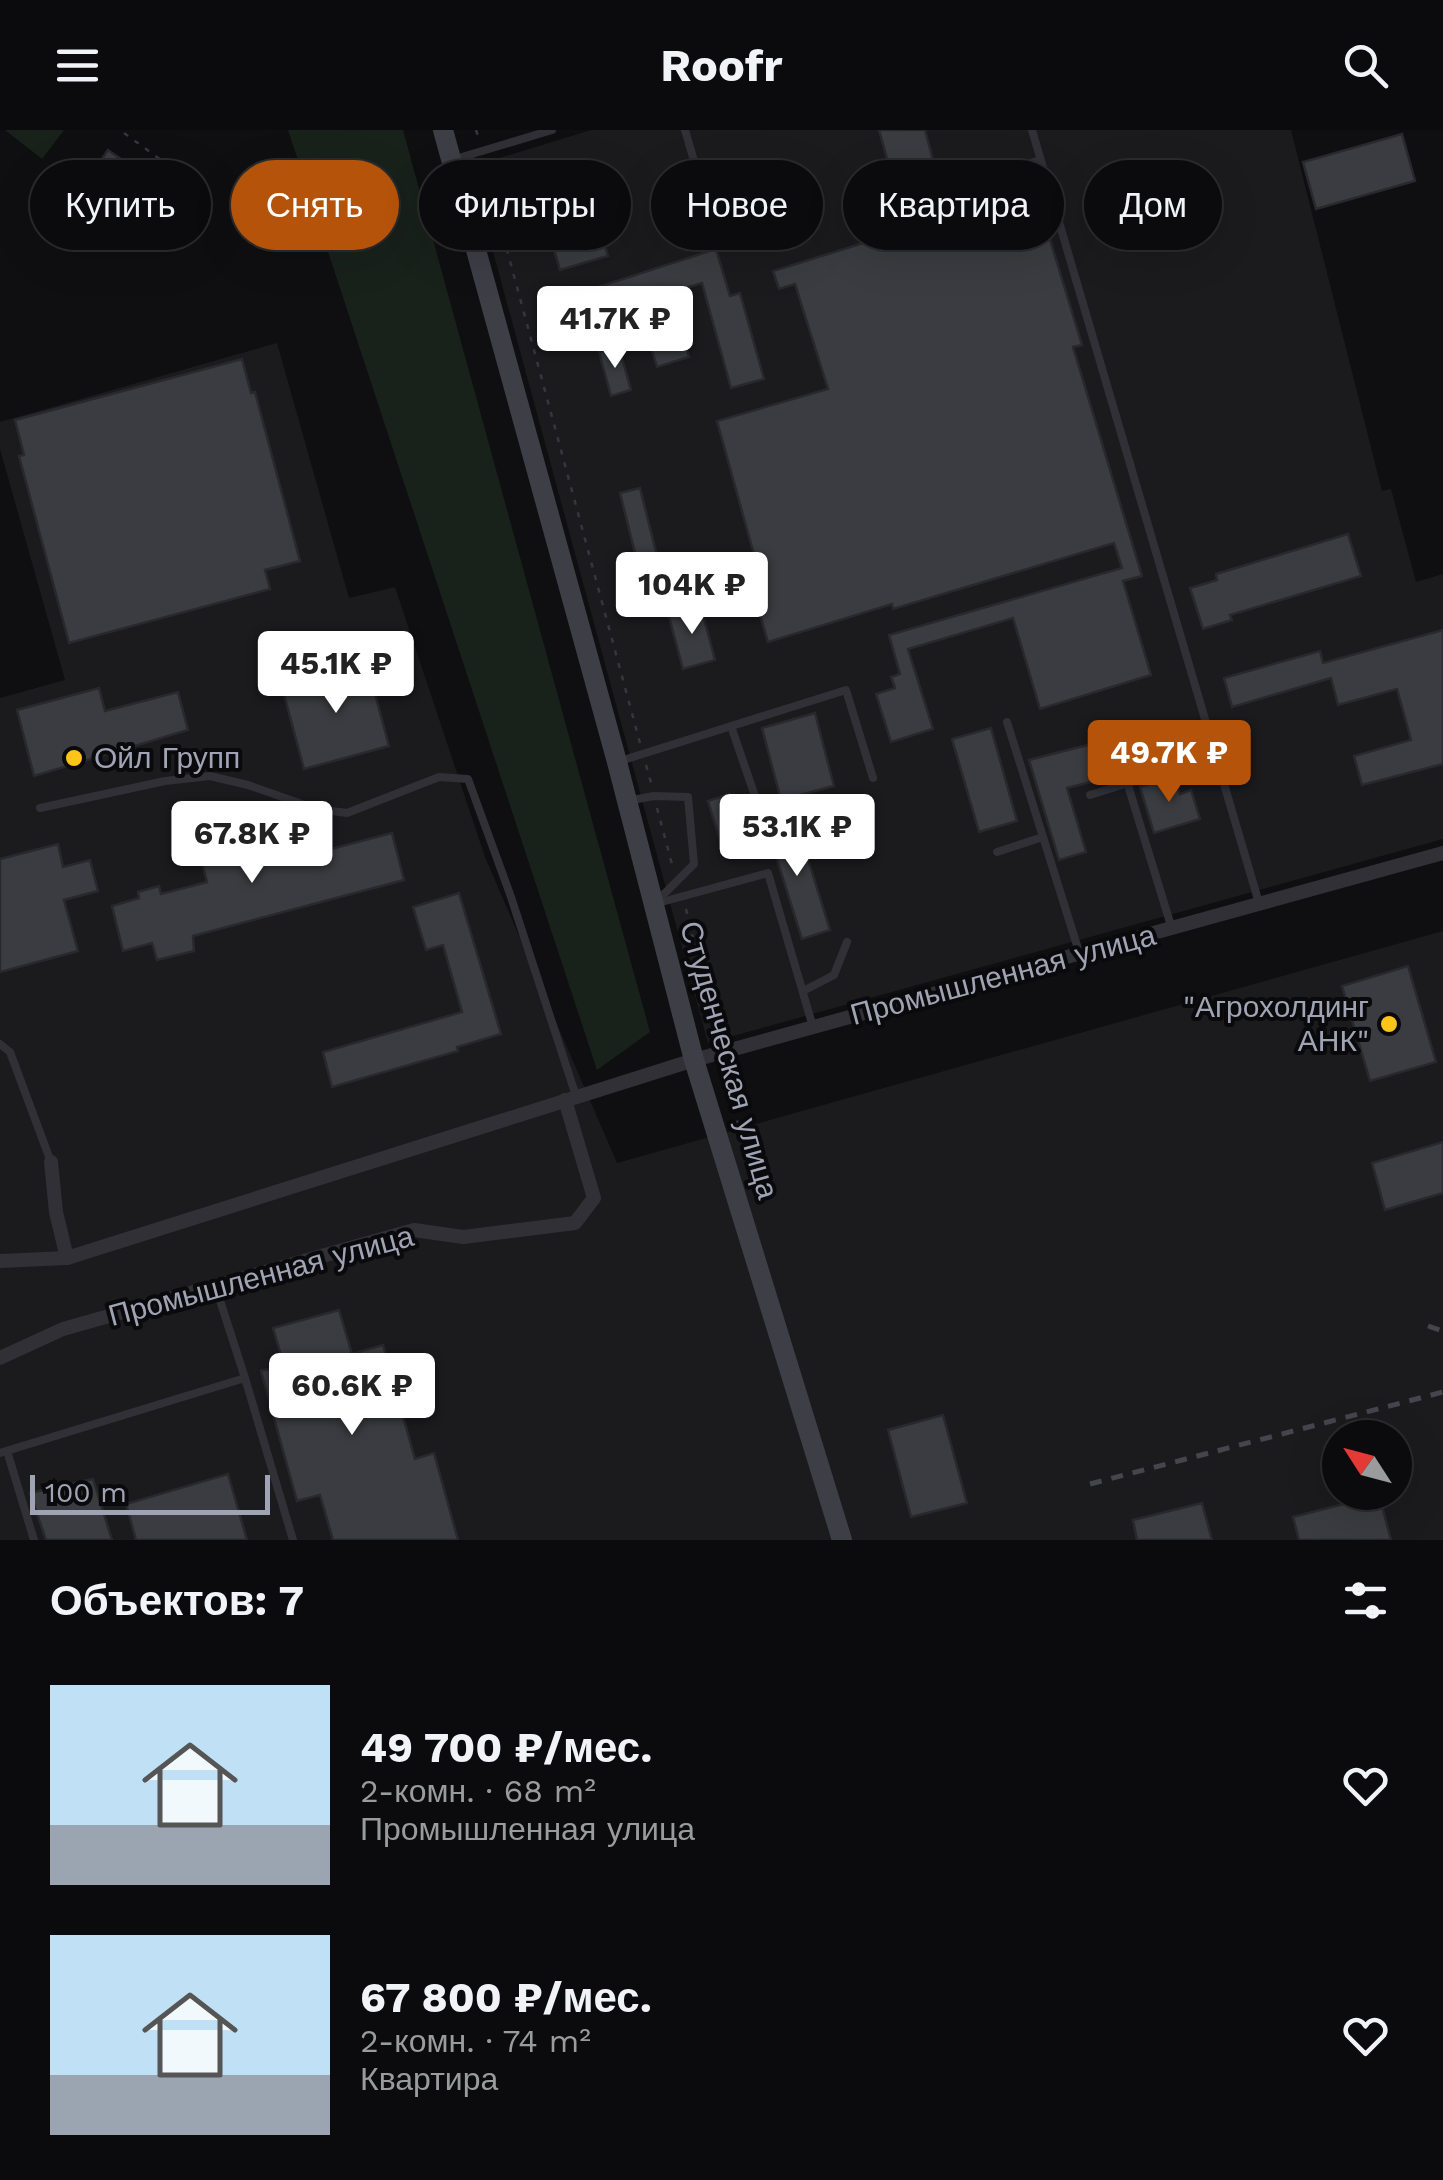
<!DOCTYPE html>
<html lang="ru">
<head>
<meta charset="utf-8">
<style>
	:root { --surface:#0b0b0d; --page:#19191b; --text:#f1f3f6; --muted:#9a9b9d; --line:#2b2b2e; --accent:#b45309 }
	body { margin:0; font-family:"Work Sans",sans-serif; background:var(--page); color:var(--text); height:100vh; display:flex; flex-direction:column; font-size:38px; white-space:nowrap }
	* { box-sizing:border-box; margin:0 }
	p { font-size:32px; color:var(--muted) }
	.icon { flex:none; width:55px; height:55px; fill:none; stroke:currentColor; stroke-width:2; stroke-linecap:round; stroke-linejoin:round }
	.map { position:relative; height:1410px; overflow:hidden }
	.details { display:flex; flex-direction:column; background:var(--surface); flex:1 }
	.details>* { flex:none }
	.guide { position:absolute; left:30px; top:30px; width:1385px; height:90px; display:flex; gap:20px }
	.needle { width:65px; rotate:306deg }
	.fabs { position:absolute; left:1322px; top:1290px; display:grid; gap:20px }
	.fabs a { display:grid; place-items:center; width:90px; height:90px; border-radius:50%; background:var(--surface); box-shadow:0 10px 40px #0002,0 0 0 2px var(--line); font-size:50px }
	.scale { position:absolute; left:30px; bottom:25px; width:240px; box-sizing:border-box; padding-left:10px; border:5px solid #9fa3b3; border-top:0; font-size:28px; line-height:35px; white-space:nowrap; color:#9fa3b3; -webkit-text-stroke:8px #0a0a0c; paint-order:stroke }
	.price { position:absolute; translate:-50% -85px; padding:0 22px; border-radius:10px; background:#fff; color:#222; font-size:32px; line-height:65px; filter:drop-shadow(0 2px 5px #0008) }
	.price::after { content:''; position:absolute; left:50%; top:60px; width:30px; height:22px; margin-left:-15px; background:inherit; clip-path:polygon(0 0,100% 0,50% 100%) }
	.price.selected { background:var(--accent); color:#fff }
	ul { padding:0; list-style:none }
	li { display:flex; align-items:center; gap:30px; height:250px; padding:0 50px }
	li span { display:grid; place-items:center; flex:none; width:280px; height:200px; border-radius:0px; color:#555 }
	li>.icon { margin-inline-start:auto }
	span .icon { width:120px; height:120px; fill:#fffc; stroke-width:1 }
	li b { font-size:42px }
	h2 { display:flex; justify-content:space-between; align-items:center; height:120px; padding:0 50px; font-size:42px }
	.tag { padding:0 35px; border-radius:45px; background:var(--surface); box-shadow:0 10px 40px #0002,0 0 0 2px var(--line); font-size:35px; line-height:90px }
	.tag.selected { background:var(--accent); color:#fff }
	header { display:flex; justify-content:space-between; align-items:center; height:130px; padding:0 50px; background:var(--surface); font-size:45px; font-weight:700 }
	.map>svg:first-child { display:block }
	.built { fill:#1b1b1e; fill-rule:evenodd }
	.green { fill:#19211b }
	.building { fill:#3b3c41; stroke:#29292d; stroke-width:2.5 }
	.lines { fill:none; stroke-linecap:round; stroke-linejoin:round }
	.path { stroke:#36373d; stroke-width:2.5; stroke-dasharray:5 8; stroke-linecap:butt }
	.service { stroke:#303036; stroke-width:8 }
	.minor { stroke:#303036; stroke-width:14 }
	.secondary { stroke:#3e3f46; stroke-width:20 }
	.rail { stroke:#45464d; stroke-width:5; stroke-dasharray:12 10; stroke-linecap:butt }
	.poi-dot { fill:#ffc419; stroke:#0a0a0c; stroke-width:4 }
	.labels { text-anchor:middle; stroke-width:8; stroke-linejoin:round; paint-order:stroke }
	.poi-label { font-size:30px; fill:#9fa3b3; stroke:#0a0a0c; text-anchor:start }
	.street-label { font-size:30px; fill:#9fa3b3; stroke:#0a0a0c }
</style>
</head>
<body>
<header><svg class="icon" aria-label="menu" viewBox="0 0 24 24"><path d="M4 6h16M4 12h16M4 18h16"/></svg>Roofr<svg class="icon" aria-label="search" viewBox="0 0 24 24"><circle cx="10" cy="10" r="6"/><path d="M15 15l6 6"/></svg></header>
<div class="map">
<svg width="1443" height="1410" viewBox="0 0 1443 1410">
	<rect width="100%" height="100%" fill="#0f0f11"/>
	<!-- built -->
	<g class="built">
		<polygon points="591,0 1291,0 1382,361 1391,359 1416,452 1443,444 1443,709 708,913 470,37"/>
		<path d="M277,213L349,468L395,457L485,727L617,1033L1443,801V1410H0V568L65,550L0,319V292ZM1340,1308H1395V1362H1340Z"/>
	</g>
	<!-- green -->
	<g class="green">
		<polygon points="5,0 64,0 42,29"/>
		<polygon points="288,0 403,0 650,902 597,940"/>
	</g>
	<!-- building -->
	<g class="building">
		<polygon points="879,0 925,0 942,63 900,75"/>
		<polygon points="1402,4 1415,51 1316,79 1303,32"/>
		<polygon points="108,20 162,58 143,86 122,71 117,77 100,65 104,58 89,48"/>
		<polygon points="587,58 591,71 620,62 629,91 600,100 608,126 560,140 540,72"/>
		<polygon points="1035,60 1082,215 1073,217 1142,446 1123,451 1151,545 1040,579 1013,488 908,519 933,599 891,612 876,564 895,558 891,547 900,544 889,505 1122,438 1114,413 893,479 892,474 768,512 745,435 756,432 717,291 828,259 795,154 779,159 773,141"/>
		<polygon points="716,119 730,166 740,163 764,249 731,258 702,153 606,183 598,157"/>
		<polygon points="563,178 566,193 549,197 546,182"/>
		<polygon points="678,189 689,227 657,237 645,198"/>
		<polygon points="619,217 631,260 611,266 599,222"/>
		<polygon points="242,229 251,263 255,262 300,431 265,440 270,459 69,513 19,326 24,325 15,290"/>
		<polygon points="640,358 661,442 641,447 620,363"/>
		<polygon points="1348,404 1361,446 1230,485 1232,490 1203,499 1190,458 1217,450 1216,444"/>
		<polygon points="700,474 715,530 683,539 668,483"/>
		<polygon points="1443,500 1443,634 1362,655 1354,626 1411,610 1397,559 1338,575 1331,548 1232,577 1224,548 1320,521 1323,533"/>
		<polygon points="367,534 389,616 304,639 282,557"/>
		<polygon points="99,558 105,581 178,562 188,600 34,646 17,580"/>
		<polygon points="815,583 834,656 781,670 762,598"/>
		<polygon points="1162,596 1171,632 1067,658 1086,722 1059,730 1029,630"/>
		<polygon points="991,598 1017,691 979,702 952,609"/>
		<polygon points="1175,646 1180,664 1191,660 1200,689 1154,703 1140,657"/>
		<polygon points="729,664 742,708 721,714 708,671"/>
		<polygon points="277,688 289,730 392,703 404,750 193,806 194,821 157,830 152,813 123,821 112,776 139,768 138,762 159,756 161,764 207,752 196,710"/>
		<polygon points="798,697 830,800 802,809 775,723 758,728 753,710"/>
		<polygon points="58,714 63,737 90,730 98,761 64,770 78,821 0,842 0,729"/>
		<polygon points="459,763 501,904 457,917 458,921 332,957 323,922 462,882 443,815 426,820 413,777"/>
		<polygon points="1408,836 1436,932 1370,951 1342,856"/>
		<polygon points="1443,1012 1443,1063 1385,1080 1372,1033"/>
		<polygon points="339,1180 352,1224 383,1215 415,1329 434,1323 458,1410 333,1410 320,1365 297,1371 261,1241 284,1235 273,1198"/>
		<polygon points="943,1285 967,1373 911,1387 888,1300"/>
		<polygon points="228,1344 247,1410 136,1410 126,1374"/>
		<polygon points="93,1349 112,1410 46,1410 30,1363"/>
		<polygon points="1379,1365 1391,1410 1299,1410 1293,1387"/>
		<polygon points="1202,1373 1212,1410 1137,1410 1133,1390"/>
	</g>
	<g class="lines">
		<!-- path -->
		<g class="path">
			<polyline points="476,0 479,9"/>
			<polyline points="483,31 640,613"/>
			<polyline points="73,56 144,108 187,49 120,0"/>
			<polyline points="62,71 68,75"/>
			<polyline points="135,120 143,109"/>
			<polyline points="646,635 652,656"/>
			<polyline points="657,678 673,738"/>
			<polyline points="686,779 717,908"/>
			<polyline points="725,940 752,1053"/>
		</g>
		<!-- service -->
		<g class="service">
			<polyline points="685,0 708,79"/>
			<polyline points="1032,0 1259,773"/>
			<polyline points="452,30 552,0"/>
			<polyline points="1015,38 1040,30"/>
			<polyline points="1007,592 1080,825"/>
			<polyline points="731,596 759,678"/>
			<polyline points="617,632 846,560 873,648"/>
			<polyline points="1127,652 1172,799"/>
			<polyline points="1090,665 1173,639"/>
			<polyline points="627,671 654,666 688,667 694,734 657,771"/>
			<polyline points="40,678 165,651 210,646 248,655 316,679 347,683 439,647 468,649 511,767 576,966"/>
			<polyline points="997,722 1043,707"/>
			<polyline points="658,773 768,743 813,897"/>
			<polyline points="803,861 834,845 847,812"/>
			<polyline points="0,914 10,922 51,1032"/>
			<polyline points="245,1248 293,1410"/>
			<polyline points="7,1321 34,1410"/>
			<polyline points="0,1323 245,1248 215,1155"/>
		</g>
		<!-- minor -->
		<g class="minor">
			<polyline points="51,1032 56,1082 67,1128"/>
			<polyline points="0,1131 67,1128 694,930 1443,723"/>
			<polyline points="0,1228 63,1199 414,1100 463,1107 575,1093 594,1068 565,970"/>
		</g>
		<!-- secondary -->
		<polyline class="secondary" points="443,0 617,632 694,930 842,1410"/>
		<!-- rail -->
		<g class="rail">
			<polyline points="1428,1196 1443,1201"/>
			<polyline points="1090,1354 1443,1262"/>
		</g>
	</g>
	<!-- markers -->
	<g class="poi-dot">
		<circle cx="74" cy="628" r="10"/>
		<circle cx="1389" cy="894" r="10"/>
	</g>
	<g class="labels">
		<!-- poi labels -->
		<g class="poi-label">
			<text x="94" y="638">Ойл Групп</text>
			<text x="1369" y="887" text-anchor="end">"Агрохолдинг<tspan x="1369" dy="34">АНК"</tspan></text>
		</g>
		<!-- street labels -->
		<g class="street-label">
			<text transform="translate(1003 845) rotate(-15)" y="10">Промышленная улица</text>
			<text transform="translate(729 930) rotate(74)" y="10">Студенческая улица</text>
			<text transform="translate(261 1146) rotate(-15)" y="10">Промышленная улица</text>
		</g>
	</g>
</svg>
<div class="fabs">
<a><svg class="needle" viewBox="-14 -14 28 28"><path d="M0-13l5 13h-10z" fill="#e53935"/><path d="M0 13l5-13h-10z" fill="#9a9b9d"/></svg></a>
</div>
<div class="scale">100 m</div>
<b class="price" style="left:615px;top:241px">41.7K ₽</b>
<b class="price" style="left:692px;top:507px">104K ₽</b>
<b class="price" style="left:336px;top:586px">45.1K ₽</b>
<b class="price selected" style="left:1169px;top:675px">49.7K ₽</b>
<b class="price" style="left:797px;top:749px">53.1K ₽</b>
<b class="price" style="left:252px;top:756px">67.8K ₽</b>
<b class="price" style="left:352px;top:1308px">60.6K ₽</b>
<div class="guide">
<a class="tag">Купить</a>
<a class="tag selected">Снять</a>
<a class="tag">Фильтры</a>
<a class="tag">Новое</a>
<a class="tag">Квартира</a>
<a class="tag">Дом</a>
</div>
</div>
<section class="details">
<h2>Объектов: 7<svg class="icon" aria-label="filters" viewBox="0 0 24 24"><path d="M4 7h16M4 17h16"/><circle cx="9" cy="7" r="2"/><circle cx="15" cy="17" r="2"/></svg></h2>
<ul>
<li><span style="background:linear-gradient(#bfe0f5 70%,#9aa5b1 0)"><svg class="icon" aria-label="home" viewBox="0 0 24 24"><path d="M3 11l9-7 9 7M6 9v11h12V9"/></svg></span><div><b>49 700 ₽/мес.</b><p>2-комн. · 68 m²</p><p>Промышленная улица</p></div><svg class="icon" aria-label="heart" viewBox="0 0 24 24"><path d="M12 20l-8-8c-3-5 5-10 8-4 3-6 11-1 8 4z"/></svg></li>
<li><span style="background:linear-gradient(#bfe0f5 70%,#9aa5b1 0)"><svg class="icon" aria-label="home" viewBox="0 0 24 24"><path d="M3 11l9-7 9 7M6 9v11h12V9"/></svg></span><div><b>67 800 ₽/мес.</b><p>2-комн. · 74 m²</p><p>Квартира</p></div><svg class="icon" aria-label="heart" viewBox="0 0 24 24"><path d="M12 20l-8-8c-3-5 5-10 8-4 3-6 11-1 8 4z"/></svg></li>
</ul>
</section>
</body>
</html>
